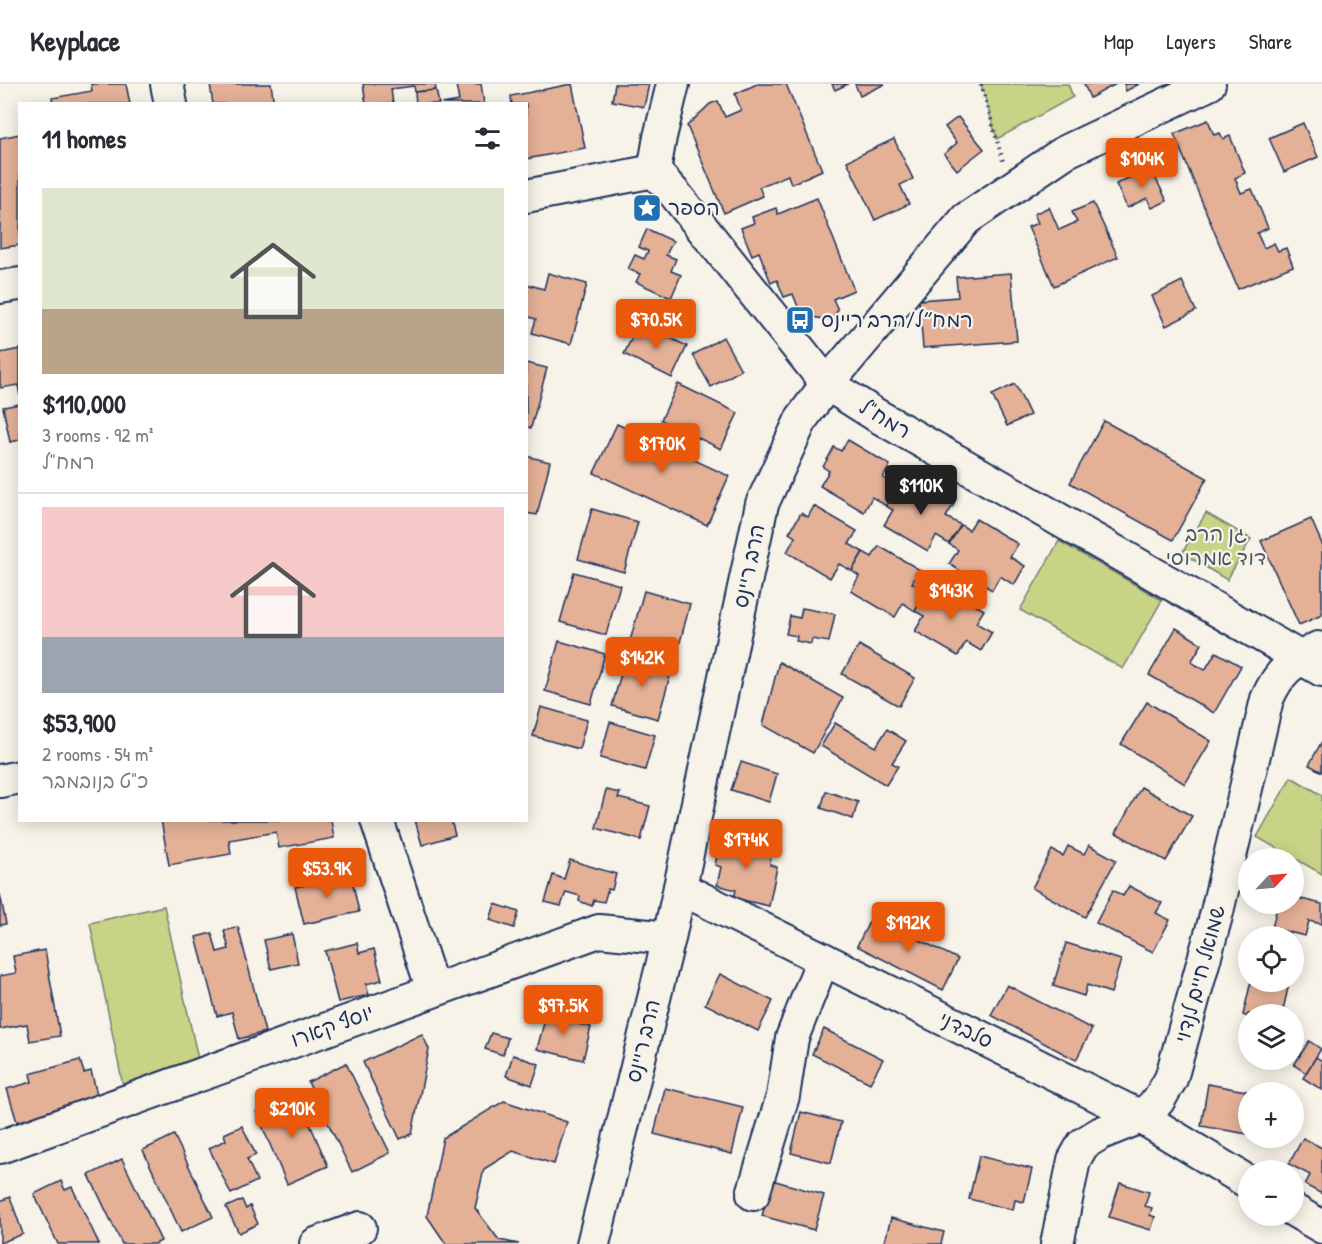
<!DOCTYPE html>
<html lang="en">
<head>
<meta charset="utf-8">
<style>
	:root { --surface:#fff; --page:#f2f2f3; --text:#2b2b33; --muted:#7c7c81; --line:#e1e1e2; --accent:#ea580c }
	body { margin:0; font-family:"Patrick Hand","Playpen Sans Hebrew",sans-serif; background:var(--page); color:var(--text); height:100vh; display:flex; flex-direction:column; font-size:22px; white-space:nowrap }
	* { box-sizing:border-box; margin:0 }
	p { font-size:20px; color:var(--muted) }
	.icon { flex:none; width:33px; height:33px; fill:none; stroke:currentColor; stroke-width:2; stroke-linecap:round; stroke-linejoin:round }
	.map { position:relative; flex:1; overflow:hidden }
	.side { position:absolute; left:18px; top:18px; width:510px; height:720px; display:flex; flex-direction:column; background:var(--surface); border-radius:0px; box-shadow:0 3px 15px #0003 }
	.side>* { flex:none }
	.needle { width:39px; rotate:64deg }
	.controls { position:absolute; left:1238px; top:764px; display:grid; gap:12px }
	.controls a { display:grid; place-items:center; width:66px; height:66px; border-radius:50%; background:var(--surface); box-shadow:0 3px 15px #0003; font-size:30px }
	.price { position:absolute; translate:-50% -51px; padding:0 14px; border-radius:6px; background:var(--accent); color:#fff; font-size:20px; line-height:39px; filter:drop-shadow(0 2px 3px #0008) }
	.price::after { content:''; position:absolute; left:50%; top:36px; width:18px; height:14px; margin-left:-9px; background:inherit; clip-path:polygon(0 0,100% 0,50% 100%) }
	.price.current { background:#222; color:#fff }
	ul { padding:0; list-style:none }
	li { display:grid; align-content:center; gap:12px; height:318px; padding:0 24px }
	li+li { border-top:2px solid var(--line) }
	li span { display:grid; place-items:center; height:186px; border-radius:0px; color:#555 }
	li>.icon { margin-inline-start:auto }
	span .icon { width:108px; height:108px; fill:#fffc; stroke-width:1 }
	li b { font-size:26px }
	h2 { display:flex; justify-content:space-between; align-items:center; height:72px; padding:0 24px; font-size:26px }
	header { display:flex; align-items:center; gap:36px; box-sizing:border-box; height:84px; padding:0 30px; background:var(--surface); border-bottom:2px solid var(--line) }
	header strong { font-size:28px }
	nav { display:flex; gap:33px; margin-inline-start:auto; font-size:21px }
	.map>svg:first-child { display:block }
	.green { fill:#c8d386; stroke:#728172; stroke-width:1.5 }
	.building { fill:#e4b197; stroke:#1b2f5e; stroke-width:1.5 }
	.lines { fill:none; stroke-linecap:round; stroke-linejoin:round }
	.minor-casing { stroke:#1b2f5e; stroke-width:36 }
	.path { stroke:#1b2f5e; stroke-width:4; stroke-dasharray:1.5 4.5; stroke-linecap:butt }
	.minor { stroke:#f7f3e8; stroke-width:32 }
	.labels { text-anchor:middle; stroke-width:4.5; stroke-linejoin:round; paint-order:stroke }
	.poi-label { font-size:21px; fill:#1b2f5e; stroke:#f7f3e8; text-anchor:start }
	.street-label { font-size:21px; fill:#1b2f5e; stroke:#f7f3e8 }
	.park-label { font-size:21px; fill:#465868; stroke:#f7f3e8 }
</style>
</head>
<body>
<header>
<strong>Keyplace</strong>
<nav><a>Map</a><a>Layers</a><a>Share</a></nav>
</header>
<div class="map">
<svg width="1322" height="1160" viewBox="0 0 1322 1160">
	<rect width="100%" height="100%" fill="#f7f3e8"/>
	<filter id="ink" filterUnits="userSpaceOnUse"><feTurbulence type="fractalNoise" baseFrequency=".0167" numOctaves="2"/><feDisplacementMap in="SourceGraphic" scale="12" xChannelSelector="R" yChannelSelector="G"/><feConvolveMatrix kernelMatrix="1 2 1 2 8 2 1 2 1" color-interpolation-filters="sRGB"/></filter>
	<g filter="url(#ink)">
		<!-- green -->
		<g class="green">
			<polygon points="981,0 1068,0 1073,13 997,55"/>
			<polygon points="1206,429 1251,455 1227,496 1182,469"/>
			<polygon points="1059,457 1162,516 1123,585 1020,526"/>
			<polygon points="1291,693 1322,711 1322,790 1257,753"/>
			<polygon points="164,822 198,975 123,1002 90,839"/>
		</g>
		<!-- building -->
		<g class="building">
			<polygon points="91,0 126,0 130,20 53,20 52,14 92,7"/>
			<polygon points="210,0 271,0 274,20 213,20"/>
			<polygon points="363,0 435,0 436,6 415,8 414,2 391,5 393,20 366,20"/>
			<polygon points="465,0 481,0 484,20 442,20 459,17 456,1"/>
			<polygon points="572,0 585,64 526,75 526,20 512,20 511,12"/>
			<polygon points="615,0 649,0 644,23 612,17"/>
			<polygon points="757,0 786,0 822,86 791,100 788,91 759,103 763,112 724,129 687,42 710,20 718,17 725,33 741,26 735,10"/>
			<polygon points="832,0 848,0 835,6"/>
			<polygon points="855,0 885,0 860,12"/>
			<polygon points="1084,0 1116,0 1090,14"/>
			<polygon points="1124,0 1139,0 1126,7"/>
			<polygon points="436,6 439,20 416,20 415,8"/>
			<polygon points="958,33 984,65 957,86 944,70 957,59 945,43"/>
			<polygon points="1208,36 1214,51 1220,49 1223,55 1230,52 1245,89 1235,94 1241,109 1252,105 1268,144 1257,149 1264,164 1274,159 1278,167 1286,164 1293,182 1238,205 1174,50"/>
			<polygon points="1303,39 1318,73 1284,88 1269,54"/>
			<polygon points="20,50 20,161 0,164 0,54"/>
			<polygon points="894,55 913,95 900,101 909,120 875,136 847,77"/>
			<polygon points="1150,83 1167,117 1152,124 1147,114 1127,124 1116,100"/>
			<polygon points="817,114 854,206 833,215 838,226 831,236 811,233 808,225 800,228 793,210 784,213 777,196 771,199 759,168 752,171 741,144 754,139 752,133 776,124 778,130"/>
			<polygon points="1093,119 1118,173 1054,202 1028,143 1038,139 1034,130 1049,123 1059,146 1077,138 1072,128"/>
			<polygon points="647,145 673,157 666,171 676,175 671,187 681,191 671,214 636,198 640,190 628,185 635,171 644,175 648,167 639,163"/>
			<polygon points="548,189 587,200 571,260 532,249 536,235 526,232 526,200 544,205"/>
			<polygon points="1011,189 1017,257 923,264 919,216 958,213 956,193"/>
			<polygon points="1182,197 1196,227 1166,242 1152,212"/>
			<polygon points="647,216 665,224 660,235 642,227"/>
			<polygon points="639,239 687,262 672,294 624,270"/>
			<polygon points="723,253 741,286 711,303 693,271"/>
			<polygon points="20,265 20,312 18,301 1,304 0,299 0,269"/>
			<polygon points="526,279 547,284 531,344 526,343"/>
			<polygon points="678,300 738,329 721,365 661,336"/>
			<polygon points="1015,300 1030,331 1007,342 992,311"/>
			<polygon points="20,320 20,356 10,358 3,323"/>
			<polygon points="1104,337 1207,394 1173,456 1070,399"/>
			<polygon points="617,340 729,392 707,441 594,389"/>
			<polygon points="848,356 890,381 883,394 897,402 886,422 872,413 864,428 820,402 829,387 823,383 834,363 841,367"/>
			<polygon points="526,372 550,378 537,431 526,429"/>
			<polygon points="912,395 954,420 946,433 961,441 949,460 936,452 928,467 884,441 893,426 886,422 897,402 906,407"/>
			<polygon points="814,422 857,447 849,460 863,468 852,487 839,480 830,494 787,468 795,453 789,449 801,429 808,433"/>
			<polygon points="592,425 638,438 624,488 578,475"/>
			<polygon points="976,435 1018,460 1010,473 1025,482 1014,501 1000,492 992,506 949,480 958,466 949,460 961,441 969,446"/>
			<polygon points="1311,435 1322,460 1322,531 1299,541 1261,457"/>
			<polygon points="879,462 920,486 912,499 927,507 915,527 903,519 895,533 851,507 859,492 852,487 863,468 872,473"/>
			<polygon points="574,488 620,501 606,551 560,538"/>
			<polygon points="942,501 984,526 976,539 992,548 981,567 966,558 958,572 915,547 924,532 915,527 927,507 936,513"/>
			<polygon points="644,507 690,520 677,570 630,557"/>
			<polygon points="802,524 835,530 829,558 812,555 811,560 796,557 797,552 786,550 790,532 800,534"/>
			<polygon points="1176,544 1202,560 1191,578 1205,586 1216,568 1241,582 1214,629 1149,591"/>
			<polygon points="559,557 605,570 591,620 545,607"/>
			<polygon points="859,561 915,594 899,622 842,590"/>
			<polygon points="626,572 672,585 658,635 612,622"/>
			<polygon points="779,578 843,614 813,669 763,641"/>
			<polygon points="1147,618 1211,657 1185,700 1121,660"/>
			<polygon points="541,623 587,636 579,665 533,652"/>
			<polygon points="610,638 655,651 645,686 600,674"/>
			<polygon points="835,639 876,663 887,645 906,657 892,679 898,682 886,701 821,662"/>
			<polygon points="1322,657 1322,688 1309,681"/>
			<polygon points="741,678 777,690 769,718 731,706"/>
			<polygon points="1141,703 1192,732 1166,777 1116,749"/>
			<polygon points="606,706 620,709 618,714 650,722 641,756 596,744"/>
			<polygon points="826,707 858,718 853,735 821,724"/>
			<polygon points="161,736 331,736 334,754 279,764 276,748 229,756 231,770 169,781"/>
			<polygon points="415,736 451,736 455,751 422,761"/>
			<polygon points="721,753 760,758 759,769 771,770 770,781 777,783 769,822 734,814 736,806 717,801 721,783 715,781"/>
			<polygon points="1089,761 1116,776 1085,833 1032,804 1052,766 1063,772 1068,762 1084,770"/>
			<polygon points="570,776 616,790 612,806 608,805 604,818 594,816 592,822 579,817 580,812 566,808 561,822 545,818 553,791 564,795"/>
			<polygon points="351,791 359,828 304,840 295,803"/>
			<polygon points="1129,802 1162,819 1156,829 1170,836 1153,868 1096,839 1113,806 1123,812"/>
			<polygon points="0,810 6,840 0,841"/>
			<polygon points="1293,813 1322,820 1322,840 1309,837 1305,852 1272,844 1278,819 1293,819"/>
			<polygon points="495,820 519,828 514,844 490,836"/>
			<polygon points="872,832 958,875 943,906 857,862"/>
			<polygon points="238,843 265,948 239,955 232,928 217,932 196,853 212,849 217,868 229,865 224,847"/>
			<polygon points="292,850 298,879 271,885 264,856"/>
			<polygon points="357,859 359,869 374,865 382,896 366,900 369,911 338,918 325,867"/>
			<polygon points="1066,859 1121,876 1111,909 1087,901 1084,912 1053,902"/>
			<polygon points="45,866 60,952 30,957 27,940 0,945 0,892 16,889 13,872"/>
			<polygon points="720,890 773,917 758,947 705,920"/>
			<polygon points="1251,897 1277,897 1289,900 1282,930 1248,930 1248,933 1243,931"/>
			<polygon points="1007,901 1092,945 1076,976 991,931"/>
			<polygon points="548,924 564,929 562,936 591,943 583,976 537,965"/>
			<polygon points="824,945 883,975 870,999 812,970"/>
			<polygon points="491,949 508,954 503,971 485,965"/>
			<polygon points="422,950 429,965 412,1050 400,1055 363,978"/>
			<polygon points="1309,957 1321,965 1306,989 1294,981"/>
			<polygon points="513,971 539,980 532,1001 506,992"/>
			<polygon points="1316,973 1322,977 1322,1006 1303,994"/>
			<polygon points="80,976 84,989 91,987 98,1014 17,1038 7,1005 32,998 30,990"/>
			<polygon points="346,979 390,1069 352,1088 308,998"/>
			<polygon points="1208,1000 1251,1008 1248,1008 1248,1050 1201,1042"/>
			<polygon points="665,1004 743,1023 732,1070 654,1050"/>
			<polygon points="297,1010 328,1082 287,1100 256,1028"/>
			<polygon points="504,1017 567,1038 554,1080 513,1067 484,1085 475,1124 499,1156 519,1160 446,1160 427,1132 443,1054"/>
			<polygon points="801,1028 841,1038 831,1079 791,1069"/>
			<polygon points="242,1042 256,1071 247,1075 257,1097 231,1110 209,1064 226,1056 224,1050"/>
			<polygon points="174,1051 213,1133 181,1148 143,1066"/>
			<polygon points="1303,1054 1322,1064 1322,1110 1305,1101 1310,1091 1289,1080"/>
			<polygon points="979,1072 1032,1085 1024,1118 1015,1116 1013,1126 969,1115"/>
			<polygon points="122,1075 161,1157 155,1160 122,1160 89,1091"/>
			<polygon points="772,1096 824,1111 814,1146 762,1132"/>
			<polygon points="61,1097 65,1106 72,1103 99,1160 58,1160 34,1110"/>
			<polygon points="1120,1099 1149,1108 1145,1122 1152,1124 1150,1131 1155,1133 1151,1146 1109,1133"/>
			<polygon points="10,1113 23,1150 0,1159 0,1117"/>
			<polygon points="242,1116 246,1125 250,1122 258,1140 239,1149 226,1123"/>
			<polygon points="891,1134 944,1148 941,1160 884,1160"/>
		</g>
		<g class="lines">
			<!-- minor casing -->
			<g class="minor-casing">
				<g id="minor">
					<polyline points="167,0 171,20"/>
					<polyline points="673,0 660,53 654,87 675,110 827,300 876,331 1322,586"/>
					<polyline points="526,112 654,87"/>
					<polyline points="0,203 20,200"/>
					<polyline points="0,697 20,693"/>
					<polyline points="377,736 433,906"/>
					<polyline points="680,804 1141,1033 1248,1098"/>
					<polyline points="0,1063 599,847 669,854"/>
					<polyline points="753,1110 783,1012 792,954 823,875"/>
					<polyline points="1293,1126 1322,1143"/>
					<polyline points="316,1160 360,1144"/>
					<polyline points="593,1160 669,854 762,420 802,334 827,300 966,135 1065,68 1209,0"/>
					<path d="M1057,1160L1074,1076L1083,1060L1101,1049L1141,1033L1158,1017L1171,995L1216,832L1267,615C1280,586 1290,580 1318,564"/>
				</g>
			</g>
			<!-- path -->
			<polyline class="path" points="981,0 1003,77"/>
			<!-- minor -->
			<use href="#minor" class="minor"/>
		</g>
	</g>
	<!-- icons -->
	<defs>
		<g id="sight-square" transform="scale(1.5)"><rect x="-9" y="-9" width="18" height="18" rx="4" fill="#1f6fb2" stroke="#f7f3e8"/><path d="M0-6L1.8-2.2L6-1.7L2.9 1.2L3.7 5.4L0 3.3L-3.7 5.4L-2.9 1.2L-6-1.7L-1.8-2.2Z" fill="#fff"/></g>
		<g id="bus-square" transform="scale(1.5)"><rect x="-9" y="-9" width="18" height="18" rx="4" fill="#1f6fb2" stroke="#f7f3e8"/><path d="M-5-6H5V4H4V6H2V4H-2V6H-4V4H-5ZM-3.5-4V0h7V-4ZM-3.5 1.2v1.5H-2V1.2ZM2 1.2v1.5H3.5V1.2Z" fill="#fff"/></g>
	</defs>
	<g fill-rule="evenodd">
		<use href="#sight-square" x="647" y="124"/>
		<use href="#bus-square" x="800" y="236"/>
	</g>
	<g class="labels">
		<!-- poi labels -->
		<g class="poi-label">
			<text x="668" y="131">הספר</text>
			<text x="821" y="243">רמח״ל/הרב ריינס</text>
		</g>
		<!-- street labels -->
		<g class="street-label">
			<text transform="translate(885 335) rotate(31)" y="7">רמח"ל</text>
			<text transform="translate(749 482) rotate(-78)" y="7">הרב ריינס</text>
			<text transform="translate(1200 890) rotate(-75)" y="7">שמואל חיים לנדוי</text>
			<text transform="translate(332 942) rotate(-20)" y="7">יוסף קארו</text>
			<text transform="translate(966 946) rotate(26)" y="7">סלבדני</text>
			<text transform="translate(643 957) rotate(-76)" y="7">הרב ריינס</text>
		</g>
		<!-- park labels -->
		<g class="park-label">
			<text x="1216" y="457">גן הרב<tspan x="1216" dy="24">דוד אמרוסי</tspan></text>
		</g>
	</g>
</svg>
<div class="controls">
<a><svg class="needle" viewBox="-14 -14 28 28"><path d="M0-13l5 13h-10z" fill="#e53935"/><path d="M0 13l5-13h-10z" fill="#7c7c81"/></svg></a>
<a><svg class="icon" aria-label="locate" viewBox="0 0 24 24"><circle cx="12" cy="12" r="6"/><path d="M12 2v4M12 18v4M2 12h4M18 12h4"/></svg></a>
<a><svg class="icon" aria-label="layers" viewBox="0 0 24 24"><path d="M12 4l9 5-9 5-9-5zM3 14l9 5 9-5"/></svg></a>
<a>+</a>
<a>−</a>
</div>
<b class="price" style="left:1142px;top:105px">$104K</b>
<b class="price" style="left:656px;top:266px">$70.5K</b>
<b class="price" style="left:662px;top:390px">$170K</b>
<b class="price current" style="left:921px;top:432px">$110K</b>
<b class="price" style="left:951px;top:537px">$143K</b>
<b class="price" style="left:642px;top:604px">$142K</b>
<b class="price" style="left:746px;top:786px">$174K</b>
<b class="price" style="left:327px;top:815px">$53.9K</b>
<b class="price" style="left:908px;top:869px">$192K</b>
<b class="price" style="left:563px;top:952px">$97.5K</b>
<b class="price" style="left:292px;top:1055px">$210K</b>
<section class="side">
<h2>11 homes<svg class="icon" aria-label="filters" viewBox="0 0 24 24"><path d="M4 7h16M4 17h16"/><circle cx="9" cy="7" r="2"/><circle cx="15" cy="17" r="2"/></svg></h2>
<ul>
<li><span style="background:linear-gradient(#dfe7d0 65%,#b9a48a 0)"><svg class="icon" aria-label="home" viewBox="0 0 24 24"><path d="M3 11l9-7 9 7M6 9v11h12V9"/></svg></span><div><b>$110,000</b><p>3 rooms · 92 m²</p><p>רמח&quot;ל</p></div></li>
<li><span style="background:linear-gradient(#f6c9c9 70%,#9aa5b1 0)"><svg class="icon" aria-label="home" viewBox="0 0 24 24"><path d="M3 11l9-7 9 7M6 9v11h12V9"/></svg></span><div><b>$53,900</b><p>2 rooms · 54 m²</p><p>כ&quot;ט בנובמבר</p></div></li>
</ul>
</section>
</div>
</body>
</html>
